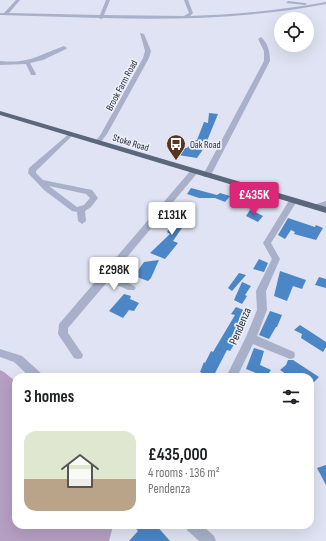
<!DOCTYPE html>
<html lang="en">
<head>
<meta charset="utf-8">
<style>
	:root { --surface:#fff; --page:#f6f6f6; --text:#202124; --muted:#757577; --accent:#db2777 }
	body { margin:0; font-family:"Sofia Sans Condensed",sans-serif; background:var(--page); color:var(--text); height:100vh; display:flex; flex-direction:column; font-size:15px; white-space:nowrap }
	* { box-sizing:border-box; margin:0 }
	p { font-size:13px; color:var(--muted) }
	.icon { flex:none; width:22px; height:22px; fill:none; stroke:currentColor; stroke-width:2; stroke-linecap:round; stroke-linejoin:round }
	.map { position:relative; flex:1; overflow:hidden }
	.sheet { position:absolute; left:12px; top:373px; width:302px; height:156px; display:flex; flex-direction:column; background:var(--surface); border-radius:12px; box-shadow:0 4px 16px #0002 }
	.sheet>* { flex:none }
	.controls { position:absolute; left:274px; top:12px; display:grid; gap:8px }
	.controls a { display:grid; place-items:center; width:40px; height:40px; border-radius:50%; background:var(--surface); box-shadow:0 4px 16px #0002; font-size:20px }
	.price { position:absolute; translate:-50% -34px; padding:0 9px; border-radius:4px; background:#fff; color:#222; font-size:13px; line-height:26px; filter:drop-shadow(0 1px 2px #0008) }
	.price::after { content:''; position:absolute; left:50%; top:24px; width:12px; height:9px; margin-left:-6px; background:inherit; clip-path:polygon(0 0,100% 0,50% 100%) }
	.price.active { background:var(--accent); color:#fff }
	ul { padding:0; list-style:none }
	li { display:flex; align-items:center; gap:12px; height:100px; padding:0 12px }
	li span { display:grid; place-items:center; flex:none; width:112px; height:80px; border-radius:12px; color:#555 }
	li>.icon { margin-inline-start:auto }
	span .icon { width:48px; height:48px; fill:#fffc; stroke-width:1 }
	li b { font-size:17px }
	h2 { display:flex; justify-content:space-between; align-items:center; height:48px; padding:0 12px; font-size:17px }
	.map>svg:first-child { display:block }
	.green { fill:#b59fc3 }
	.building { fill:#4b86c6 }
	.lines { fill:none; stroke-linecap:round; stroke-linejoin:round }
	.street { fill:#a8b1c9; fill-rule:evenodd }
	.primary { fill:#5b687b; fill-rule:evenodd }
	.labels { text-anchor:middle; stroke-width:3.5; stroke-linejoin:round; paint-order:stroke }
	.far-street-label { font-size:10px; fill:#2a3039; stroke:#eceffa }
	.far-poi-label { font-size:10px; fill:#2a3039; stroke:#eceffa; text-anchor:start }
	.street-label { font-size:12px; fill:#2a3039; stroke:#eceffa }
</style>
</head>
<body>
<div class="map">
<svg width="326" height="541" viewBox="0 0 326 541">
	<rect width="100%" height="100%" fill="#e0e3f3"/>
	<!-- green -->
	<polygon class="green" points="0,370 4,372 16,382 16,525 111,525 113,526 109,541 0,541"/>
	<!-- building -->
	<g class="building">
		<polygon points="209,113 218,114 207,141 205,140 204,148 197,158 178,155 185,148 187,148 196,140 197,140 204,122 208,123"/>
		<polygon points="191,188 217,195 220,193 230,196 225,202 215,198 199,198 187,194"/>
		<polygon points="182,210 193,212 173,241 178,243 165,259 150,253 170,234 167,232"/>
		<polygon points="250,210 257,213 263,216 258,222 246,216"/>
		<polygon points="288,218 315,227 316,225 323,228 316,240 294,234 295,232 291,230 285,239 278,235"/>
		<polygon points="259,259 268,263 264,272 253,269"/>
		<polygon points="159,260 151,278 148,281 134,276 144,262"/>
		<polygon points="280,271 306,280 302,289 293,286 287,301 274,296"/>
		<polygon points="239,273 246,275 232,291 228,288"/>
		<polygon points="319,277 326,279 326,288 315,285"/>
		<polygon points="242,282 251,286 245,295 247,296 242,304 234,300"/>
		<polygon points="124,294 131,296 130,299 139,303 134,311 129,310 123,318 109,311"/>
		<polygon points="236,307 251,313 239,329 241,330 233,343 235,343 230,351 227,350 213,377 201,377 202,373 200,372 204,362 205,363 211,351 213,352 235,315 231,314"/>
		<polygon points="270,311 282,315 277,327 276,327 269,339 259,335"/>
		<polygon points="300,325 326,342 326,347 323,352 301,338 302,334 294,330"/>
		<polygon points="254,348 264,351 260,365 271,370 266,377 246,369"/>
		<polygon points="288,360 293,360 319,377 310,386 310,377 290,377 280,370 286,365"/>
		<polygon points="326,465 326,485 317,468"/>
		<polygon points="133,525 156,525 170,541 129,541 138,531"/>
	</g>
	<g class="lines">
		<!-- street -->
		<g class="street">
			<path d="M16,0H20L9,13L100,15L106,0H110L104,15L184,16L189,13L184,0H188L193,13L190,16C236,15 281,10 326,2V4C250,18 181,20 103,18L101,19L99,18L0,15V13H4Z"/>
			<polygon points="288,1 305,3 307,4 305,5 286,3"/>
			<polygon points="140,33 144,34 151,51 149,58 107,134 100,143 96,143 95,142 101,134 143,58 145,51"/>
			<path d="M261,37C268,43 270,52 270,61L211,175L210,177H204L203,175L264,61V51L258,39Z"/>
			<path d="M64,46L67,48L66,49L43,60L30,63L36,74L35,75H31L26,64L0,65V61C29,64 39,55 64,46Z"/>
			<path d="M71,132L73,133V135L36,171V173L43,180L92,190L98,198L91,207L85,211L86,221L82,224L78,221L77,212L72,211L44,190L28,173L29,168ZM49,186L86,194L90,198L84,205L77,207Z"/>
			<polygon points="192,169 198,169 199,171 112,275 134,286 136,288 134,290 128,290 108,281 68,328 68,333 83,355 82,358 78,359 74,358 58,334 59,324"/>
			<polygon points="290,199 296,199 297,201 271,243 280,259 266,291 267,310 257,336 294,352 295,355 294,358 290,359 253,344 237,377 226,377 246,337 257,310 256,291 272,259 263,243"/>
			<polygon points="326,201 326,207 316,210 312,207 313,205"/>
			<polygon points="0,349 22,356 42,374 43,377 30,377 14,362 0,357"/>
			<polygon points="185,525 202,525 214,536 216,541 199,541 187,530"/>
		</g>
		<!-- primary -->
		<polygon class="primary" points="0,111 326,207 326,213 0,115"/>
	</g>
	<!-- icons -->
	<defs>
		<g id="bus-pin" transform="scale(1)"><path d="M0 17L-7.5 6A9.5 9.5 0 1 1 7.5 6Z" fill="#5b341f" stroke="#eceffa"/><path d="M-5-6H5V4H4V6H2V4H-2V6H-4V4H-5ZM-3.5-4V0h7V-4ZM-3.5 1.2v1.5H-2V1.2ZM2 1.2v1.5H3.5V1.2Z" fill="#fff"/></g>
	</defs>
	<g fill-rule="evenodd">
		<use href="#bus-pin" x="176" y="144"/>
	</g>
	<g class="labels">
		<!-- far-street labels -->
		<g class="far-street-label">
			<text transform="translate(121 85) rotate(-62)" y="4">Brook Farm Road</text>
			<text transform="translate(131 142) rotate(17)" y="4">Stoke Road</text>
		</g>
		<!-- far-poi labels -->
		<g class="far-poi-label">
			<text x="190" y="148">Oak Road</text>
		</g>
		<!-- street labels -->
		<g class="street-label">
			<text transform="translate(240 326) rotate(-67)" y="4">Pendenza</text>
		</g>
	</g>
</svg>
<div class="controls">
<a><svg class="icon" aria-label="locate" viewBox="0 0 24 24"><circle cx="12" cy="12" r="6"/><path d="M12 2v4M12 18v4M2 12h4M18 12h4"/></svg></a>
</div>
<b class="price active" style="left:254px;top:216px">£435K</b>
<b class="price" style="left:172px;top:236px">£131K</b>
<b class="price" style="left:114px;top:291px">£298K</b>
<section class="sheet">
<h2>3 homes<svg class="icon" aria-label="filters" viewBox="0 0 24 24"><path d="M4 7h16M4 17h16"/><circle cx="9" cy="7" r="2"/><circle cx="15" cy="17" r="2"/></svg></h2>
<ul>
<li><span style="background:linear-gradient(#dfe7d0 60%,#b9a48a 0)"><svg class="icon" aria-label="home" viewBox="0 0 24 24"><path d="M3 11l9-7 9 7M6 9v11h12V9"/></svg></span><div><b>£435,000</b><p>4 rooms · 136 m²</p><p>Pendenza</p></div></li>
</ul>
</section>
</div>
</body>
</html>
